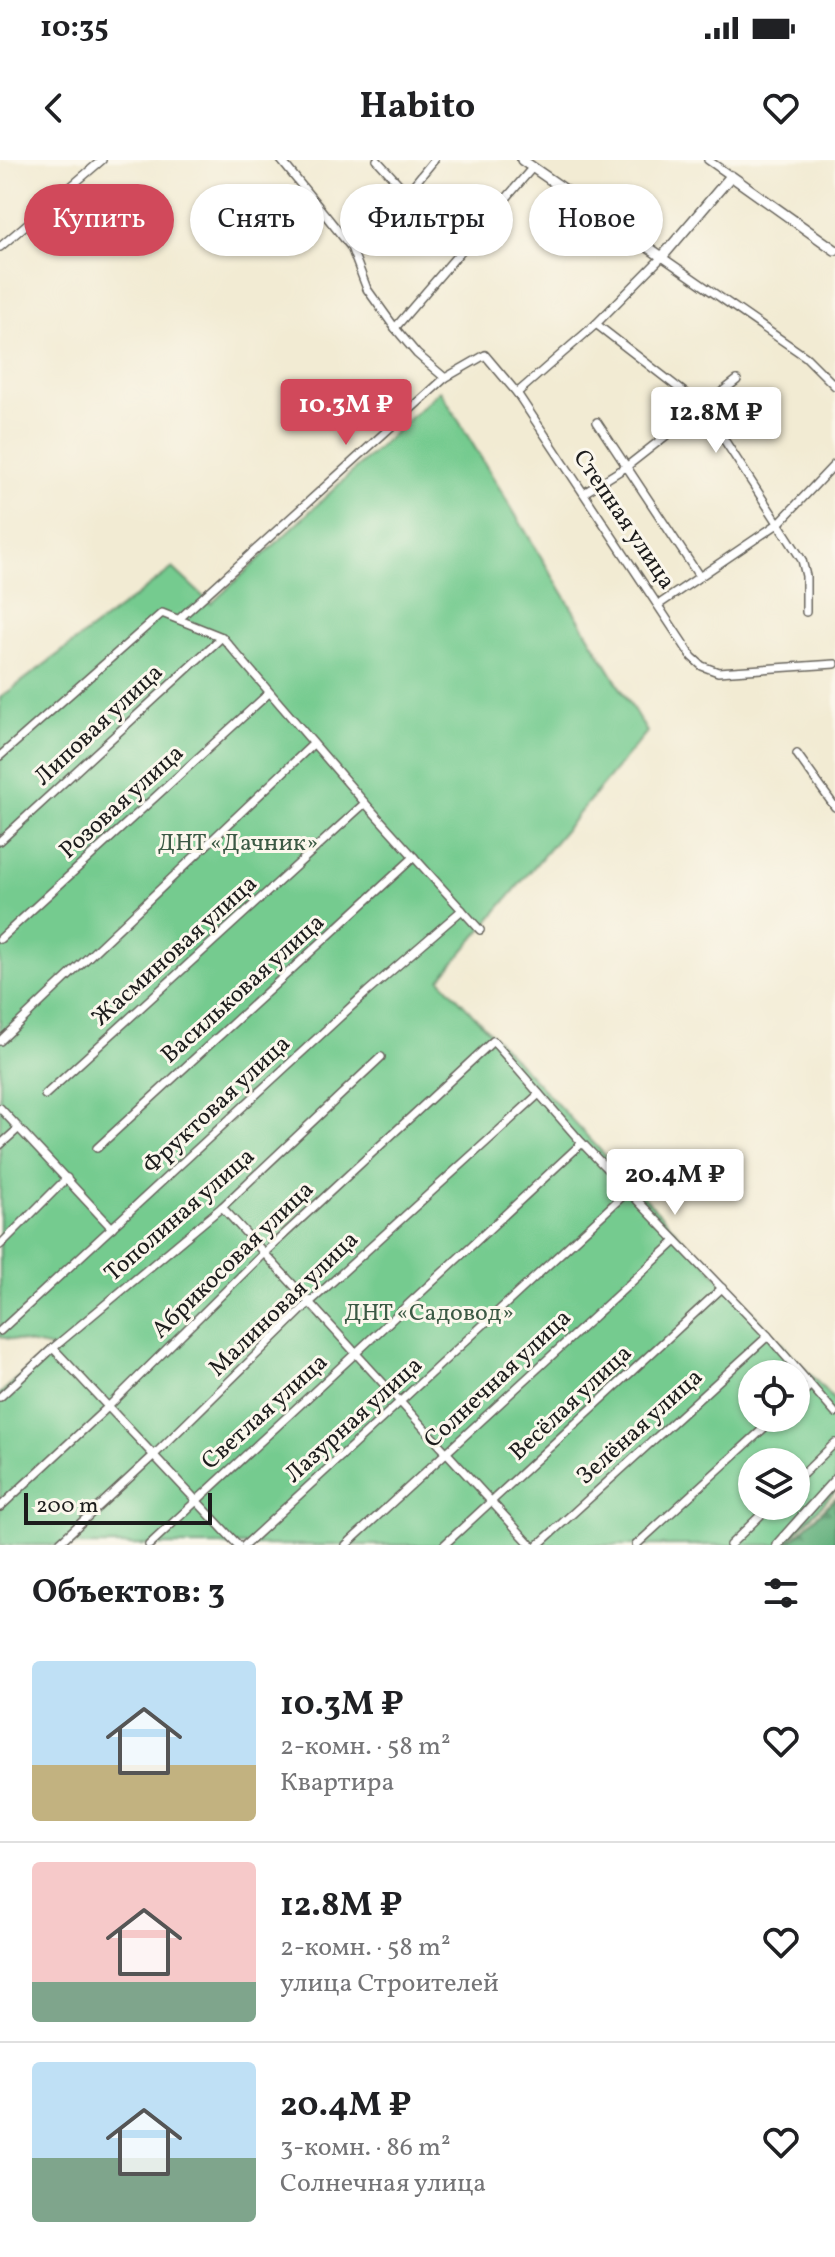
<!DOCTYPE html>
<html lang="ru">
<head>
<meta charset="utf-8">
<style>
	:root { --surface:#fff; --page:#f6f6f6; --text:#202124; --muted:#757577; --line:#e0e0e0; --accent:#d1495b }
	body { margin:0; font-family:Vollkorn,serif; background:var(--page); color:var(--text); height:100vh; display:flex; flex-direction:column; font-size:30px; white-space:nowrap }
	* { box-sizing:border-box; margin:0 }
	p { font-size:26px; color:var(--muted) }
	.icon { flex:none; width:44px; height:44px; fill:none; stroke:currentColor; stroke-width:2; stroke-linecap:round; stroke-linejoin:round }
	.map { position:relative; height:1385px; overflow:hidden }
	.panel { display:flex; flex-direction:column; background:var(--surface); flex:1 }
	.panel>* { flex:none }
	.guide { position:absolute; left:24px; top:24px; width:788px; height:72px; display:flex; gap:16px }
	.fabs { position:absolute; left:738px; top:1200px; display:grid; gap:16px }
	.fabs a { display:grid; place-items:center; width:72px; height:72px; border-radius:50%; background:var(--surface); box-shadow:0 2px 6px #0004; font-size:40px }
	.scale { position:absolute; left:24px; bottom:20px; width:188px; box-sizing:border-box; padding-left:8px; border:4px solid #1c1c1c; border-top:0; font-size:22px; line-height:28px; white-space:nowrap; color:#1c1c1c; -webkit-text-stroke:6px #fbf7ec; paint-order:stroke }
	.price { position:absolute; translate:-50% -68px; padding:0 18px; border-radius:8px; background:#fff; color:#222; font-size:26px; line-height:52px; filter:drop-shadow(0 2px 4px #0008) }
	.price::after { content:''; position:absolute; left:50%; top:48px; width:24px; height:18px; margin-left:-12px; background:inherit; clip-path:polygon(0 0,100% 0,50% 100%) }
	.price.active { background:var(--accent); color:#fff }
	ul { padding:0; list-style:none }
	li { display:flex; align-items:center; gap:24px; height:200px; padding:0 32px }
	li+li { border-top:2px solid var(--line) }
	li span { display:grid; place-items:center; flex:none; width:224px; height:160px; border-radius:8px; color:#555 }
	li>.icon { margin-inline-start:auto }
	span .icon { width:96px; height:96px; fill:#fffc; stroke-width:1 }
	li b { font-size:34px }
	h2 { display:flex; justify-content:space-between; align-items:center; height:96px; padding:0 32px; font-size:34px }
	.chip { padding:0 28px; border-radius:36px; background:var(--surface); box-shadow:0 2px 6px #0004; font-size:28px; line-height:72px }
	.chip.active { background:var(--accent); color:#fff }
	.status { display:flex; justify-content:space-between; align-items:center; height:56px; padding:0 40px; background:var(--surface); direction:ltr }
	.status svg { height:22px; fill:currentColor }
	header { display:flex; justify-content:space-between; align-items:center; height:104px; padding:0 32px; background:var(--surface); font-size:36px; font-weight:700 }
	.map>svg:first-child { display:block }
	.forest { fill:url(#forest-firs); stroke:#3e664b; stroke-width:2 }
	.garden { fill:#75cb8f; stroke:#487456; stroke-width:2; fill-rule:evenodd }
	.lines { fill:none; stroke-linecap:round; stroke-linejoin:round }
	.street-casing { stroke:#67645c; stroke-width:10 }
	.secondary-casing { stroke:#67645c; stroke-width:12 }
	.street { stroke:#fff; stroke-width:7 }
	.secondary { stroke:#fff; stroke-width:9 }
	.labels { text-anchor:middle; stroke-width:6; stroke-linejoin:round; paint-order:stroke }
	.street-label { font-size:24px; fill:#1c1c1c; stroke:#fbf7ec }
	.park-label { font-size:24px; fill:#3b5944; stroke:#fbf7ec }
</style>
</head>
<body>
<div class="status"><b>10:35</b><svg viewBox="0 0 49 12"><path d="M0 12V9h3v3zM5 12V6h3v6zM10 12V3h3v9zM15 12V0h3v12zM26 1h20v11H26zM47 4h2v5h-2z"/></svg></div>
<header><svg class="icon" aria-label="back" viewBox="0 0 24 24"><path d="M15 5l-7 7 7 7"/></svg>Habito<svg class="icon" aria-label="heart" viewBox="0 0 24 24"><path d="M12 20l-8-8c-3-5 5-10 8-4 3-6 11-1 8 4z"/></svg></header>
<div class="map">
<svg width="835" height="1385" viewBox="0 0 835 1385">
	<defs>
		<pattern id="forest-firs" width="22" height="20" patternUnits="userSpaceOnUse" patternTransform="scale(2)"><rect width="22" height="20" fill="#60af7a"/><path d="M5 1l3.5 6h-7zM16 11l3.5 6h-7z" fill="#4e8e63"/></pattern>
	</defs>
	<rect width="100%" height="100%" fill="#fbf7ec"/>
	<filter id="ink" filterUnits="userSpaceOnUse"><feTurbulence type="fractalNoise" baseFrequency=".0125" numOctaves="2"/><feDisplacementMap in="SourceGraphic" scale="16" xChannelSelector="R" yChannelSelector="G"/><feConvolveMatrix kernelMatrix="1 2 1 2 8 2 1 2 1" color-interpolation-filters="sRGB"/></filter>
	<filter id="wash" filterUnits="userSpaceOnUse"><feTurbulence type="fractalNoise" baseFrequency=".006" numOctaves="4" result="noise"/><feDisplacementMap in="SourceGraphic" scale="32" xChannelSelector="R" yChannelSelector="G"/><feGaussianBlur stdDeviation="1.8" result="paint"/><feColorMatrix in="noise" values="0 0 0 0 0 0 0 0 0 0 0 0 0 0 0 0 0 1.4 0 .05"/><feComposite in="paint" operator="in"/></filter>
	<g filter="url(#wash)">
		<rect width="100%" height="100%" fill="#f2ebd3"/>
		<!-- forest -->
		<polygon class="forest" points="835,1338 835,1385 787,1385"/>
		<!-- garden -->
		<path class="garden" d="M440,230L647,572L440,819L835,1241V1331L784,1385H0V1234L52,1188L0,1177V538L173,408L211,444ZM752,1214H796V1258H752ZM752,1302H796V1346H752Z"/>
	</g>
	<g filter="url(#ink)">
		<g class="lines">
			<!-- street casing -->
			<g class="street-casing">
				<g id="street">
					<polyline points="281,0 351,87 367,129 395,168 417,194 445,218"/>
					<polyline points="377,0 407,33"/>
					<polyline points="708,0 731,16"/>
					<polyline points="0,87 102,0"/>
					<polyline points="351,87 407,33 434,0"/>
					<polyline points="596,164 703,247 802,400 806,416 806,452"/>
					<polyline points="395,168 533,7"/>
					<polyline points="517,233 596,164 662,97 806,197 835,226"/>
					<polyline points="597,262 699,416"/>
					<polyline points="584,333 626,307 737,220"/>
					<polyline points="658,445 779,363 835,304"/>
					<polyline points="179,459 445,218 485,195 517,233 692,497 702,506 718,512 835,504"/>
					<polyline points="797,594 835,647"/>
					<polyline points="0,596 162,453 222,477 365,643 480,770"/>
					<polyline points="0,681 222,477"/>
					<polyline points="0,779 269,533"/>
					<polyline points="0,881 313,584"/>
					<polyline points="45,935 365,643"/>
					<polyline points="0,948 112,1068"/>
					<polyline points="0,985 19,968"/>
					<polyline points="97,988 414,697"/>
					<polyline points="222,1047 531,1385"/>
					<polyline points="0,1085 67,1018"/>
					<polyline points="0,1171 367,832 462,750"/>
					<polyline points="53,1188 238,1385"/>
					<polyline points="0,1237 53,1188 222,1047 381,897"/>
					<polyline points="796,1239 810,1226"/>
					<polyline points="796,1321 835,1283"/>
					<polyline points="0,1347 109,1246 263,1094 493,881 582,983 768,1176 835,1253"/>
					<polyline points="57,1385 153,1296 309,1143 539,934"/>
					<polyline points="149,1385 582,983"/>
					<polyline points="245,1385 627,1032"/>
					<polyline points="346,1385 676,1081"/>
					<polyline points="444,1385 722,1128"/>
					<polyline points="538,1385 768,1176"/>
					<polyline points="636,1385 775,1258"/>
					<polyline points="730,1385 770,1346"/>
				</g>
			</g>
			<!-- secondary casing -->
			<g class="secondary-casing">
				<g id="secondary">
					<polyline points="522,0 662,97 731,16 835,90"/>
					<polyline points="777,1385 835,1320"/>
				</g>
			</g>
			<!-- street -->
			<use href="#street" class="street"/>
			<!-- secondary -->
			<use href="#secondary" class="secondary"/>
		</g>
	</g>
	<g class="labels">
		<!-- street labels -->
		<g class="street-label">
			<text transform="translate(625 359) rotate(56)" y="8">Степная улица</text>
			<text transform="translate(98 564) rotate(-43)" y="8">Липовая улица</text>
			<text transform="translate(121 641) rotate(-42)" y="8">Розовая улица</text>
			<text transform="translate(174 790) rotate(-42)" y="8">Жасминовая улица</text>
			<text transform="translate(242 828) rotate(-42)" y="8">Васильковая улица</text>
			<text transform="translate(216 944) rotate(-43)" y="8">Фруктовая улица</text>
			<text transform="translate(179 1054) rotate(-41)" y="8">Тополиная улица</text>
			<text transform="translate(232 1099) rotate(-44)" y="8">Абрикосовая улица</text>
			<text transform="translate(283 1143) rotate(-44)" y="8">Малиновая улица</text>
			<text transform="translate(497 1218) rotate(-43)" y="8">Солнечная улица</text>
			<text transform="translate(570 1242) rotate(-43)" y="8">Весёлая улица</text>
			<text transform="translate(264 1251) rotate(-42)" y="8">Светлая улица</text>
			<text transform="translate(353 1259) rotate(-42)" y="8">Лазурная улица</text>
			<text transform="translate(639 1266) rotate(-42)" y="8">Зелёная улица</text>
		</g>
		<!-- park labels -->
		<g class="park-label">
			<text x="238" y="690">ДНТ «Дачник»</text>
			<text x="429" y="1160">ДНТ «Садовод»</text>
		</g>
	</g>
</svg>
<div class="fabs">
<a><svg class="icon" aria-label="locate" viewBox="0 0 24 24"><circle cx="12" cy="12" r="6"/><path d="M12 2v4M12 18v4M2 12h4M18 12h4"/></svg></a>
<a><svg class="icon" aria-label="layers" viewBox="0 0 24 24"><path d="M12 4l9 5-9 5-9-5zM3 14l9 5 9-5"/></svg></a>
</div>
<div class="scale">200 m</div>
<b class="price active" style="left:346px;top:287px">10.3M ₽</b>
<b class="price" style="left:716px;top:295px">12.8M ₽</b>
<b class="price" style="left:675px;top:1057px">20.4M ₽</b>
<div class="guide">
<a class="chip active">Купить</a>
<a class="chip">Снять</a>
<a class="chip">Фильтры</a>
<a class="chip">Новое</a>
</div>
</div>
<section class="panel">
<h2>Объектов: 3<svg class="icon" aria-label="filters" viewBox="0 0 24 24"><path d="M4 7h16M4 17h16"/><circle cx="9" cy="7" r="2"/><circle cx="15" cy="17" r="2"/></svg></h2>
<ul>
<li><span style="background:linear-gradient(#bfe0f5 65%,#c2b280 0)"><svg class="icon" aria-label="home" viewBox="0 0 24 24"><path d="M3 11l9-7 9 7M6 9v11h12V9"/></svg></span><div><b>10.3M ₽</b><p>2-комн. · 58 m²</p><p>Квартира</p></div><svg class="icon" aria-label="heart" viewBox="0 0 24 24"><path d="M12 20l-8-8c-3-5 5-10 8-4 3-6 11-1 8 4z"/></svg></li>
<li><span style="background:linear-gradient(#f6c9c9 75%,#7fa58c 0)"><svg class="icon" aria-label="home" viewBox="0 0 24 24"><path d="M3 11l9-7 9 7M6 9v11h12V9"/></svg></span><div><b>12.8M ₽</b><p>2-комн. · 58 m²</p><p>улица Строителей</p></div><svg class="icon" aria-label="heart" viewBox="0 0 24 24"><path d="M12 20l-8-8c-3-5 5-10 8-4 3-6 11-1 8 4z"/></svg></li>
<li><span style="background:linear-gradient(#bfe0f5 60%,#7fa58c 0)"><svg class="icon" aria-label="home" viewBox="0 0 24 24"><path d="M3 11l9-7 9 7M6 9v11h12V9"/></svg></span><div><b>20.4M ₽</b><p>3-комн. · 86 m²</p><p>Солнечная улица</p></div><svg class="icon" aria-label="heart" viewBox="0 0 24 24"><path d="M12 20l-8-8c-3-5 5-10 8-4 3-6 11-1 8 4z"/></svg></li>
</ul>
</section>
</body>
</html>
